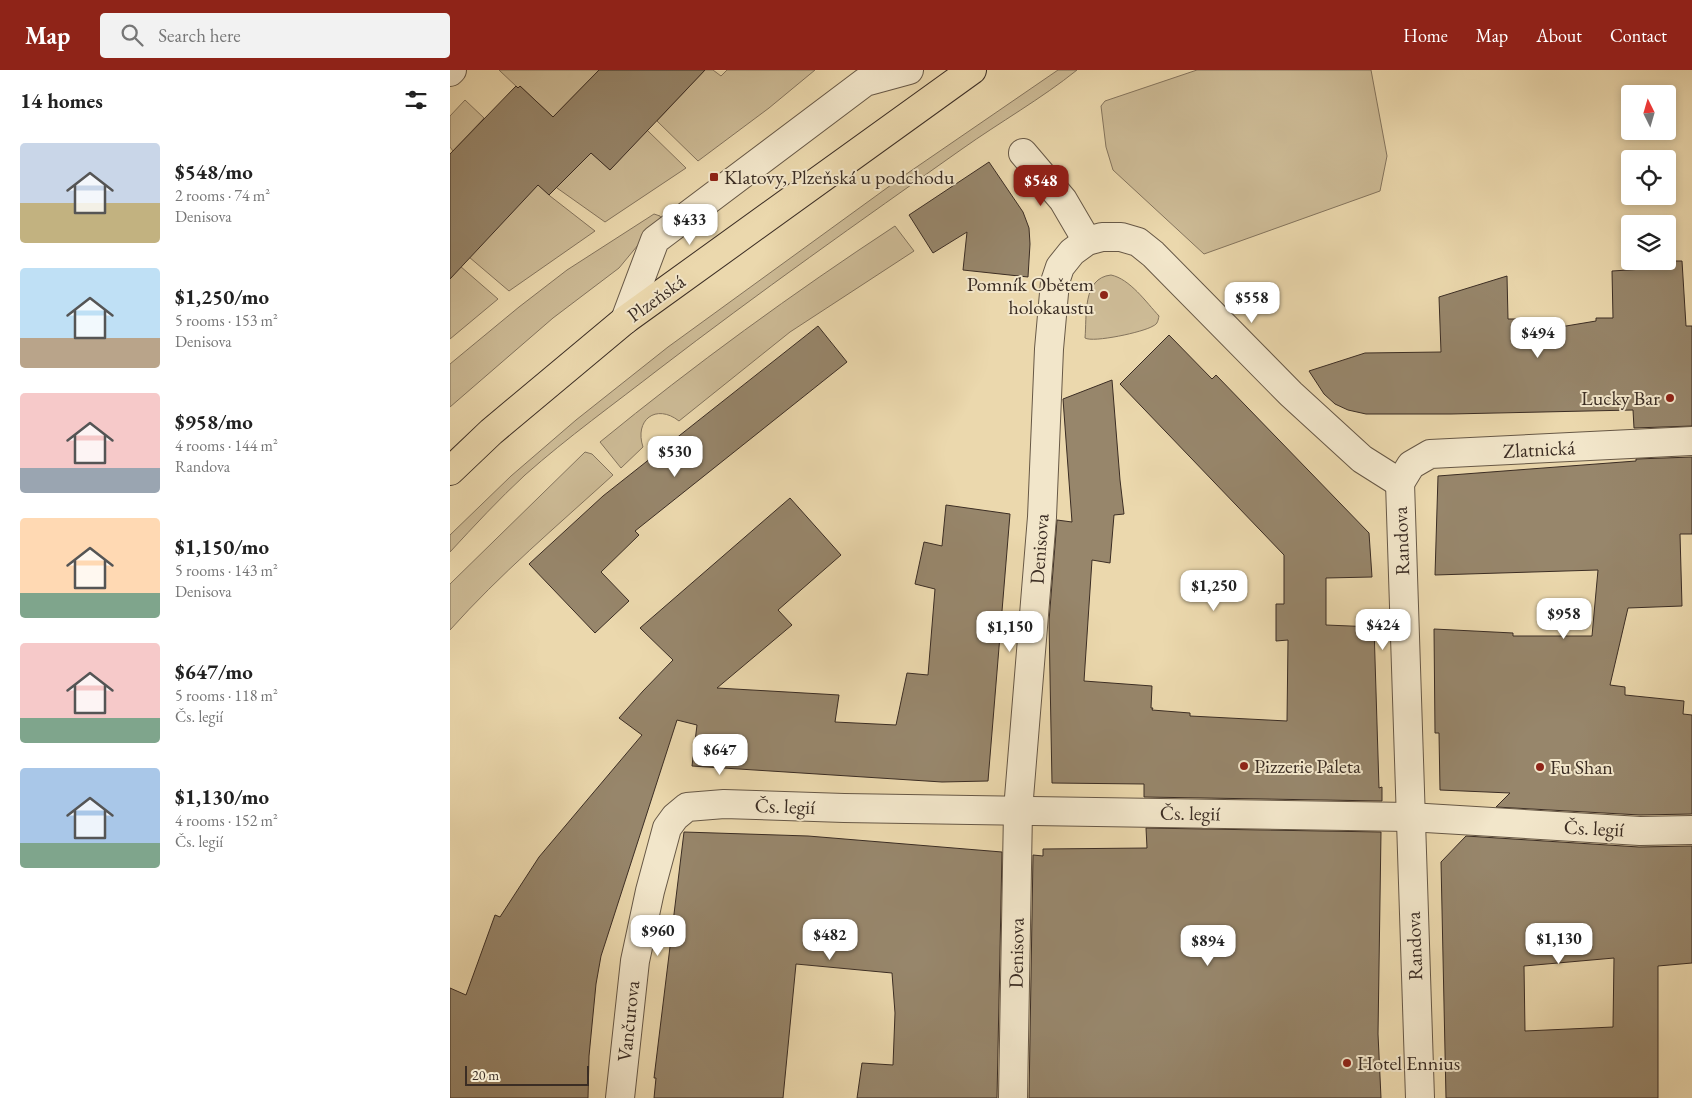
<!DOCTYPE html>
<html lang="en">
<head>
<meta charset="utf-8">
<style>
	:root { --surface:#fff; --page:#f2f2f2; --text:#222; --muted:#767676; --accent:#8f2418 }
	body { margin:0; font-family:"EB Garamond",serif; background:var(--page); color:var(--text); height:100vh; display:flex; flex-direction:column; font-size:19px; white-space:nowrap }
	* { box-sizing:border-box; margin:0 }
	p { font-size:16px; color:var(--muted) }
	.icon { flex:none; width:28px; height:28px; fill:none; stroke:currentColor; stroke-width:2; stroke-linecap:round; stroke-linejoin:round }
	.map { position:relative; flex:1; overflow:hidden }
	.side { display:flex; flex-direction:column; background:var(--surface); width:450px }
	.side>* { flex:none }
	.needle { width:32px; rotate:355deg }
	.buttons { position:absolute; left:1171px; top:15px; display:grid; gap:10px }
	.buttons a { display:grid; place-items:center; width:55px; height:55px; border-radius:5px; background:var(--surface); box-shadow:0 2px 8px #0003; font-size:25px }
	.scale { position:absolute; left:15px; bottom:12px; width:124px; box-sizing:border-box; padding-left:5px; border:2px solid #3b2d24; border-top:0; font-size:14px; line-height:18px; white-space:nowrap; color:#3b2d24; -webkit-text-stroke:4px #f2e6ca; paint-order:stroke }
	.price { position:absolute; translate:-50% -42px; padding:0 11px; border-radius:10px; background:#fff; color:#222; font-size:16px; line-height:32px; filter:drop-shadow(0 1px 2px #0008) }
	.price::after { content:''; position:absolute; left:50%; top:30px; width:15px; height:11px; margin-left:-8px; background:inherit; clip-path:polygon(0 0,100% 0,50% 100%) }
	.price.current { background:var(--accent); color:#fff }
	ul { padding:0; list-style:none }
	li { display:flex; align-items:center; gap:15px; height:125px; padding:0 20px }
	li span { display:grid; place-items:center; flex:none; width:140px; height:100px; border-radius:5px; color:#555 }
	li>.icon { margin-inline-start:auto }
	span .icon { width:60px; height:60px; fill:#fffc; stroke-width:1 }
	li b { font-size:21px }
	h2 { display:flex; justify-content:space-between; align-items:center; height:60px; padding:0 20px; font-size:21px }
	header { display:flex; align-items:center; gap:30px; box-sizing:border-box; height:70px; padding:0 25px; background:var(--accent); color:#fff }
	header strong { font-size:24px }
	nav { display:flex; gap:28px; margin-inline-start:auto; font-size:18px }
	.search { width:350px; height:45px; background:var(--page); display:flex; align-items:center; gap:12px; box-sizing:border-box; padding:0 18px; border-radius:5px; color:var(--muted); font-size:19px }
	main { display:flex; flex:1; min-height:0 }
	.map>svg:first-child { display:block }
	.green { fill:#cdbb96; stroke:#84745d }
	.building { fill:#97866b; stroke:#3b2d24; fill-rule:evenodd }
	.lines { fill:none; stroke-linecap:round; stroke-linejoin:round }
	.minor-casing { stroke:#675846; stroke-width:30 }
	.major-casing { stroke:#3b2d24; stroke-width:30 }
	.minor { stroke:#f2e6ca; stroke-width:28 }
	.major { stroke:#ebd8ad; stroke-width:28 }
	.poi-dot { fill:#8f2418; stroke:#f2e6ca; stroke-width:2 }
	.labels { text-anchor:middle; stroke-width:4; stroke-linejoin:round; paint-order:stroke }
	.poi-label { font-size:20px; fill:#3b2d24; stroke:#f2e6ca; text-anchor:start }
	.street-label { font-size:20px; fill:#3b2d24; stroke:#f2e6ca }
</style>
</head>
<body>
<header>
<strong>Map</strong>
<div class="search"><svg class="icon" aria-label="search" viewBox="0 0 24 24"><circle cx="10" cy="10" r="6"/><path d="M15 15l6 6"/></svg>Search here</div>
<nav><a>Home</a><a>Map</a><a>About</a><a>Contact</a></nav>
</header>
<main>
<section class="side">
<h2>14 homes<svg class="icon" aria-label="filters" viewBox="0 0 24 24"><path d="M4 7h16M4 17h16"/><circle cx="9" cy="7" r="2"/><circle cx="15" cy="17" r="2"/></svg></h2>
<ul>
<li><span style="background:linear-gradient(#c9d6e8 60%,#c2b280 0)"><svg class="icon" aria-label="home" viewBox="0 0 24 24"><path d="M3 11l9-7 9 7M6 9v11h12V9"/></svg></span><div><b>$548/mo</b><p>2 rooms · 74 m²</p><p>Denisova</p></div></li>
<li><span style="background:linear-gradient(#bfe0f5 70%,#b9a48a 0)"><svg class="icon" aria-label="home" viewBox="0 0 24 24"><path d="M3 11l9-7 9 7M6 9v11h12V9"/></svg></span><div><b>$1,250/mo</b><p>5 rooms · 153 m²</p><p>Denisova</p></div></li>
<li><span style="background:linear-gradient(#f6c9c9 75%,#9aa5b1 0)"><svg class="icon" aria-label="home" viewBox="0 0 24 24"><path d="M3 11l9-7 9 7M6 9v11h12V9"/></svg></span><div><b>$958/mo</b><p>4 rooms · 144 m²</p><p>Randova</p></div></li>
<li><span style="background:linear-gradient(#ffd9b3 75%,#7fa58c 0)"><svg class="icon" aria-label="home" viewBox="0 0 24 24"><path d="M3 11l9-7 9 7M6 9v11h12V9"/></svg></span><div><b>$1,150/mo</b><p>5 rooms · 143 m²</p><p>Denisova</p></div></li>
<li><span style="background:linear-gradient(#f6c9c9 75%,#7fa58c 0)"><svg class="icon" aria-label="home" viewBox="0 0 24 24"><path d="M3 11l9-7 9 7M6 9v11h12V9"/></svg></span><div><b>$647/mo</b><p>5 rooms · 118 m²</p><p>Čs. legií</p></div></li>
<li><span style="background:linear-gradient(#a9c7e8 75%,#7fa58c 0)"><svg class="icon" aria-label="home" viewBox="0 0 24 24"><path d="M3 11l9-7 9 7M6 9v11h12V9"/></svg></span><div><b>$1,130/mo</b><p>4 rooms · 152 m²</p><p>Čs. legií</p></div></li>
</ul>
</section>
<div class="map">
<svg width="1242" height="1028" viewBox="0 0 1242 1028">
	<rect width="100%" height="100%" fill="#ebd8ad"/>
	<filter id="stains"><feTurbulence type="fractalNoise" baseFrequency=".004" numOctaves="4"/><feColorMatrix values="0 0 0 0 .2 0 0 0 0 .09 0 0 0 0 .02 0 0 0 .5 -.17"/></filter>
	<radialGradient id="worn" r=".72"><stop offset=".6" stop-color="#630" stop-opacity="0"/><stop offset="1" stop-color="#630" stop-opacity=".3"/></radialGradient>
	<!-- green -->
	<g class="green">
		<polygon points="49,0 149,0 103,47 70,16 68,18"/>
		<polygon points="255,0 263,0 271,6 277,0 365,0 319,38 248,91 207,51"/>
		<path d="M608,0H627C591,29 550,52 512,79C410,151 308,223 209,299C164,334 118,367 75,405C49,429 24,456 0,482V465L61,406L126,350L218,277L452,107Z"/>
		<polygon points="747,0 921,0 937,86 930,121 754,184 663,100 656,77 651,36 655,31"/>
		<polygon points="15,30 34,48 3,81 0,77 0,46"/>
		<polygon points="197,60 236,98 155,152 107,118 95,107 129,71 160,100"/>
		<polygon points="88,114 100,126 145,161 59,221 19,187"/>
		<polygon points="204,144 210,146 214,153 193,169 169,198 103,248 0,337 0,294 69,237 117,200"/>
		<path d="M445,156L464,181L340,262L229,351C206,333 184,350 193,377L171,398L150,372C244,295 343,223 445,156Z"/>
		<polygon points="10,196 48,229 0,269 0,207"/>
		<path d="M661,205C680,209 696,232 709,246C708,250 708,254 703,256C694,262 643,273 635,268C637,246 632,208 661,205Z"/>
		<path d="M135,382L142,384L163,405C107,456 50,504 0,560V514Z"/>
	</g>
	<!-- building -->
	<g class="building">
		<polygon points="149,0 255,0 160,100 141,83 99,125 88,115 0,209 0,84 66,16 68,18 70,16 103,47"/>
		<polygon points="539,92 573,142 579,158 580,174 578,207 513,200 517,162 483,183 459,145"/>
		<polygon points="1194,191 1232,191 1236,256 1242,256 1242,356 1184,358 1183,340 1001,344 916,344 898,340 885,334 874,324 859,301 915,283 991,282 989,227 1057,206 1058,249 1068,249 1070,259 1110,257 1146,251 1146,248 1163,248 1162,201 1194,199"/>
		<polygon points="368,256 397,292 185,461 189,465 151,502 179,531 145,563 79,494 153,426"/>
		<polygon points="719,265 762,309 766,305 919,463 922,507 876,508 876,555 924,557 929,718 932,717 932,731 694,727 694,714 602,713 599,551 607,450 622,452 613,329 662,310 670,410 674,444 664,445 660,493 642,490 634,611 702,616 701,638 703,638 702,640 740,643 740,646 837,651 838,570 826,571 826,534 834,534 834,485 670,314"/>
		<polygon points="1242,387 1242,464 1230,464 1232,536 1178,538 1160,615 1175,617 1175,625 1234,631 1233,644 1242,645 1242,744 1190,745 1046,737 1060,723 990,720 989,663 985,663 984,559 1063,563 1063,566 1142,566 1148,500 985,505 988,406 1186,391 1186,389"/>
		<polygon points="340,428 391,485 328,540 342,555 267,618 389,625 385,652 446,655 457,603 478,605 485,519 465,514 474,472 492,476 496,435 560,444 538,711 492,712 242,696 247,655 227,650 151,886 146,914 139,986 138,1028 0,1028 0,918 16,925 45,845 50,847 89,787 192,665 169,648 193,621 223,590 190,558"/>
		<polygon points="696,758 931,762 928,964 931,1028 579,1028 583,785 593,786 593,779 697,778"/>
		<polygon points="234,762 358,766 552,782 547,1028 407,1028 412,993 443,995 445,943 442,903 346,894 333,1028 204,1028 206,1008 204,1008"/>
		<path d="M1016,766L1189,777L1242,776V893L1208,896V1028H996L991,792ZM1164,888L1163,957L1075,961L1074,896Z"/>
	</g>
	<g class="lines">
		<!-- minor casing -->
		<g class="minor-casing">
			<g id="minor">
				<polyline points="0,2 2,0"/>
				<polyline points="573,83 613,130 637,171"/>
				<polyline points="175,250 205,170 415,12 459,0"/>
				<polyline points="950,413 970,1028"/>
				<polyline points="950,413 961,395 980,384 1242,371"/>
				<polyline points="170,1028 185,891 200,821 217,758 225,747 237,737 274,734 394,738 959,747 1190,761 1242,760"/>
				<polyline points="563,1028 568,740 592,447 599,279 605,212 610,197 622,182 637,171 652,167 671,167 688,172 703,184 841,324 912,389 950,413"/>
			</g>
		</g>
		<!-- major casing -->
		<g class="major-casing">
			<polyline id="major" points="0,401 41,362 175,250 522,0"/>
		</g>
		<!-- minor -->
		<use href="#minor" class="minor"/>
		<!-- major -->
		<use href="#major" class="major"/>
	</g>
	<!-- markers -->
	<g class="poi-dot">
		<rect x="259" y="102" width="10" height="10" rx="2.5"/>
		<circle cx="654" cy="225" r="5"/>
		<circle cx="1220" cy="328" r="5"/>
		<circle cx="794" cy="696" r="5"/>
		<circle cx="1090" cy="697" r="5"/>
		<circle cx="897" cy="993" r="5"/>
	</g>
	<g class="labels">
		<!-- poi labels -->
		<g class="poi-label">
			<text x="274" y="114">Klatovy, Plzeňská u podchodu</text>
			<text x="644" y="221" text-anchor="end">Pomník Obětem<tspan x="644" dy="23">holokaustu</tspan></text>
			<text x="1210" y="335" text-anchor="end">Lucky Bar</text>
			<text x="804" y="703">Pizzerie Paleta</text>
			<text x="1100" y="704">Fu Shan</text>
			<text x="907" y="1000">Hotel Ennius</text>
		</g>
		<!-- street labels -->
		<g class="street-label">
			<text transform="translate(206 228) rotate(-36)" y="7">Plzeňská</text>
			<text transform="translate(1089 379) rotate(-3)" y="7">Zlatnická</text>
			<text transform="translate(951 471) rotate(-92)" y="7">Randova</text>
			<text transform="translate(589 479) rotate(-86)" y="7">Denisova</text>
			<text transform="translate(335 736) rotate(2)" y="7">Čs. legií</text>
			<text transform="translate(740 743) rotate(1)" y="7">Čs. legií</text>
			<text transform="translate(1144 758) rotate(3)" y="7">Čs. legií</text>
			<text transform="translate(964 876) rotate(-92)" y="7">Randova</text>
			<text transform="translate(566 883) rotate(-89)" y="7">Denisova</text>
			<text transform="translate(178 951) rotate(-84)" y="7">Vančurova</text>
		</g>
	</g>
	<rect width="100%" height="100%" filter="url(#stains)"/>
	<rect width="100%" height="100%" fill="url(#worn)"/>
</svg>
<div class="buttons">
<a><svg class="needle" viewBox="-14 -14 28 28"><path d="M0-13l5 13h-10z" fill="#e53935"/><path d="M0 13l5-13h-10z" fill="#767676"/></svg></a>
<a><svg class="icon" aria-label="locate" viewBox="0 0 24 24"><circle cx="12" cy="12" r="6"/><path d="M12 2v4M12 18v4M2 12h4M18 12h4"/></svg></a>
<a><svg class="icon" aria-label="layers" viewBox="0 0 24 24"><path d="M12 4l9 5-9 5-9-5zM3 14l9 5 9-5"/></svg></a>
</div>
<div class="scale">20 m</div>
<b class="price current" style="left:591px;top:137px">$548</b>
<b class="price" style="left:240px;top:176px">$433</b>
<b class="price" style="left:802px;top:254px">$558</b>
<b class="price" style="left:1088px;top:289px">$494</b>
<b class="price" style="left:225px;top:408px">$530</b>
<b class="price" style="left:764px;top:542px">$1,250</b>
<b class="price" style="left:1114px;top:570px">$958</b>
<b class="price" style="left:933px;top:581px">$424</b>
<b class="price" style="left:560px;top:583px">$1,150</b>
<b class="price" style="left:270px;top:706px">$647</b>
<b class="price" style="left:208px;top:887px">$960</b>
<b class="price" style="left:380px;top:891px">$482</b>
<b class="price" style="left:1109px;top:895px">$1,130</b>
<b class="price" style="left:758px;top:897px">$894</b>
</div>
</main>
</body>
</html>
